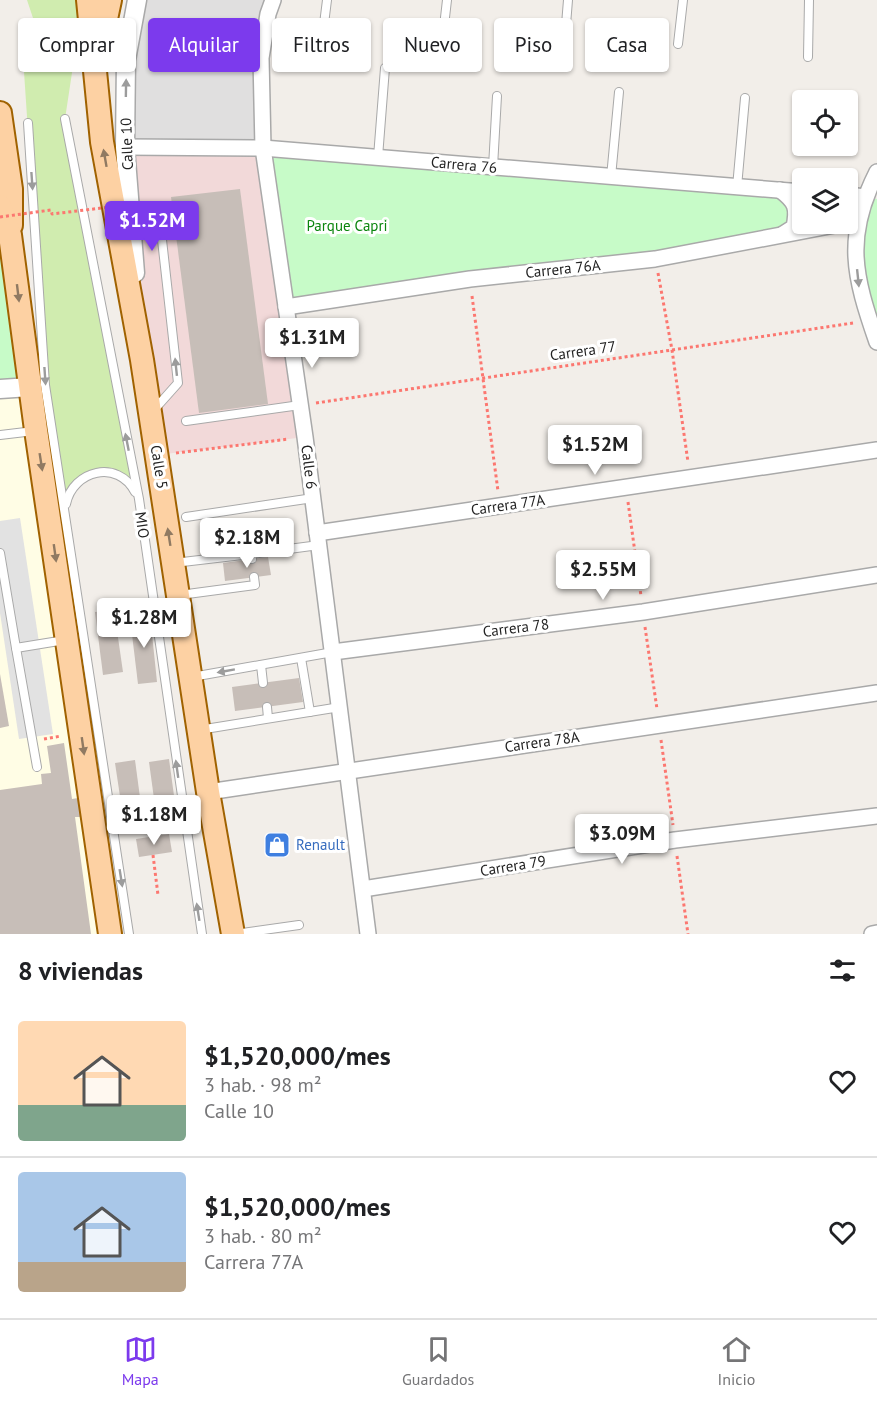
<!DOCTYPE html>
<html lang="es">
<head>
<meta charset="utf-8">
<style>
	:root { --surface:#fff; --page:#f6f6f6; --text:#202124; --muted:#757577; --line:#e0e0e0; --accent:#7c3aed }
	body { margin:0; font-family:"PT Sans",sans-serif; background:var(--page); color:var(--text); height:100vh; display:flex; flex-direction:column; font-size:22px; white-space:nowrap }
	* { box-sizing:border-box; margin:0 }
	p { font-size:20px; color:var(--muted) }
	.icon { flex:none; width:33px; height:33px; fill:none; stroke:currentColor; stroke-width:2; stroke-linecap:round; stroke-linejoin:round }
	.map { position:relative; height:934px; overflow:hidden }
	.side { display:flex; flex-direction:column; background:var(--surface); flex:1 }
	.side>* { flex:none }
	.banner { position:absolute; left:18px; top:18px; width:842px; height:54px; display:flex; gap:12px }
	.fabs { position:absolute; left:792px; top:90px; display:grid; gap:12px }
	.fabs a { display:grid; place-items:center; width:66px; height:66px; border-radius:6px; background:var(--surface); box-shadow:0 2px 4px #0004; font-size:30px }
	.price { position:absolute; translate:-50% -51px; padding:0 14px; border-radius:6px; background:#fff; color:#222; font-size:20px; line-height:39px; filter:drop-shadow(0 2px 3px #0008) }
	.price::after { content:''; position:absolute; left:50%; top:36px; width:18px; height:14px; margin-left:-9px; background:inherit; clip-path:polygon(0 0,100% 0,50% 100%) }
	.price.active { background:var(--accent); color:#fff }
	ul { padding:0; list-style:none }
	li { display:flex; align-items:center; gap:18px; height:150px; padding:0 18px }
	li+li { border-top:2px solid var(--line) }
	li span { display:grid; place-items:center; flex:none; width:168px; height:120px; border-radius:6px; color:#555 }
	li>.icon { margin-inline-start:auto }
	span .icon { width:72px; height:72px; fill:#fffc; stroke-width:1 }
	li b { font-size:26px }
	h2 { display:flex; justify-content:space-between; align-items:center; height:72px; padding:0 18px; font-size:26px }
	.pill { padding:0 21px; border-radius:6px; background:var(--surface); box-shadow:0 2px 4px #0004; font-size:21px; line-height:54px }
	.pill.active { background:var(--accent); color:#fff }
	.tabs { display:flex; justify-content:space-around; align-items:center; height:84px; border-top:2px solid var(--line); background:var(--surface); font-size:16px; color:var(--muted) }
	.tabs a { display:grid; justify-items:center; gap:3px }
	.tabs .active { color:var(--accent) }
	.map>svg:first-child { display:block }
	.residential { fill:#e0dfdf }
	.commercial { fill:#f2d9d9 }
	.education { fill:#fffde5 }
	.grass { fill:#d0ecaf }
	.park { fill:#c7fbc8 }
	.parking { fill:#e2e2e2 }
	.building { fill:#c7beb8 }
	.lines { fill:none; stroke-linecap:round; stroke-linejoin:round }
	.service-casing { stroke:#a9a9a9; stroke-width:10 }
	.minor-casing { stroke:#a9a9a9; stroke-width:18 }
	.tertiary-casing { stroke:#a9a9a9; stroke-width:21 }
	.primary-casing { stroke:#a06200; stroke-width:26 }
	.path { stroke:#fc7770; stroke-width:3; stroke-dasharray:3 3; stroke-linecap:butt }
	.service { stroke:#fff; stroke-width:8 }
	.minor { stroke:#fff; stroke-width:15 }
	.tertiary { stroke:#fff; stroke-width:18 }
	.primary { stroke:#fdd1a3; stroke-width:22 }
	.path-bridge { stroke:#fc7770; stroke-width:3; stroke-dasharray:3 3; stroke-linecap:butt }
	.oneway { fill:#9c9c9c }
	.oneway2 { fill:#907a62 }
	.labels { text-anchor:middle; stroke-width:6; stroke-linejoin:round; paint-order:stroke }
	.street-label { font-size:15px; fill:#222; stroke:#fff }
	.park-label { font-size:15px; fill:#0b850e; stroke:#fff }
	.shop-label { font-size:15px; fill:#366cbe; stroke:#fff; text-anchor:start }
</style>
</head>
<body>
<div class="map">
<svg width="877" height="934" viewBox="0 0 877 934">
	<rect width="100%" height="100%" fill="#f2eee9"/>
	<!-- residential -->
	<polygon class="residential" points="137,0 273,0 268,14 263,148 125,147"/>
	<!-- commercial -->
	<polygon class="commercial" points="125,147 263,148 305,437 157,455 142,360"/>
	<!-- education -->
	<polygon class="education" points="30,387 110,934 0,934 0,389"/>
	<!-- grass -->
	<polygon class="grass" points="27,0 83,0 65,119 139,499 123,478 98,473 75,485 65,509 45,385 21,27 34,21"/>
	<!-- park -->
	<g class="park">
		<polygon points="263,148 802,192 802,224 655,259 286,307"/>
		<polygon points="848,195 877,199 877,342 869,321 858,220 848,222"/>
		<polygon points="0,206 30,387 0,389"/>
	</g>
	<!-- parking -->
	<polygon class="parking" points="20,518 53,734 19,739 0,613 0,521"/>
	<!-- building -->
	<g class="building">
		<polygon points="240,189 268,404 199,413 171,197"/>
		<polygon points="268,557 271,575 225,581 223,563"/>
		<polygon points="114,610 123,672 103,675 95,612"/>
		<polygon points="150,615 157,682 138,684 130,618"/>
		<polygon points="0,674 9,726 0,728"/>
		<polygon points="299,678 303,702 235,711 232,687"/>
		<polygon points="64,743 72,799 78,798 81,817 75,817 91,934 0,934 0,790 42,784 41,774 51,773 47,746"/>
		<polygon points="169,759 178,825 158,828 149,762"/>
		<polygon points="135,760 143,820 124,823 115,763"/>
		<polygon points="169,834 172,852 139,857 136,839"/>
	</g>
	<g class="lines">
		<!-- service casing -->
		<g class="service-casing">
			<g id="service">
				<polyline points="324,24 327,0"/>
				<polyline points="443,35 447,0"/>
				<polyline points="565,37 568,0"/>
				<polyline points="678,44 683,0"/>
				<polyline points="808,57 809,0"/>
				<polyline points="65,119 139,499 202,934"/>
				<polyline points="28,123 45,385 129,934"/>
				<polyline points="378,157 385,68"/>
				<polyline points="493,167 497,96"/>
				<polyline points="611,177 619,92"/>
				<polyline points="737,187 745,98"/>
				<polyline points="131,214 160,222 178,383 153,411"/>
				<polyline points="186,421 300,405"/>
				<polyline points="0,435 34,431"/>
				<path d="M66,504C73,470 118,459 135,492"/>
				<polyline points="186,517 313,498"/>
				<polyline points="0,553 16,648 65,640"/>
				<polyline points="251,554 319,545"/>
				<polyline points="174,563 251,554 252,559"/>
				<polyline points="180,595 255,585 254,577"/>
				<polyline points="16,648 37,767"/>
				<polyline points="301,658 310,712"/>
				<polyline points="261,665 263,683"/>
				<polyline points="192,677 333,652"/>
				<polyline points="267,707 268,718"/>
				<polyline points="199,730 340,707"/>
				<polyline points="235,934 299,925"/>
			</g>
		</g>
		<!-- minor casing -->
		<g class="minor-casing">
			<g id="minor">
				<polyline points="273,0 268,14 261,58 263,148 305,437 368,934"/>
				<polyline points="125,147 263,148 802,192"/>
				<path d="M877,172C844,237 854,276 877,342"/>
				<path d="M780,190C796,202 798,208 794,227L783,234"/>
				<polyline points="848,195 865,197"/>
				<polyline points="286,307 470,279 655,259 840,224"/>
				<polyline points="317,533 877,450"/>
				<polyline points="333,652 643,612 877,575"/>
				<polyline points="208,792 877,693"/>
				<polyline points="363,889 675,840 877,816"/>
				<polyline points="872,934 877,933"/>
			</g>
		</g>
		<!-- tertiary casing -->
		<g class="tertiary-casing">
			<g id="tertiary">
				<polyline points="135,273 125,147 126,60 137,0"/>
				<polyline points="0,389 30,387"/>
			</g>
		</g>
		<!-- primary casing -->
		<g class="primary-casing">
			<g id="primary">
				<polyline points="88,0 102,142 142,360 208,792 233,934"/>
				<polyline points="99,52 110,0"/>
				<polyline points="0,113 11,189 11,225"/>
				<polyline points="0,206 10,235 36,430 110,934"/>
			</g>
		</g>
		<!-- path -->
		<g class="path">
			<polyline points="658,273 672,350 688,462"/>
			<polyline points="472,296 498,491"/>
			<polyline points="316,403 853,323"/>
			<polyline points="176,453 289,439"/>
			<polyline points="628,502 641,596"/>
			<polyline points="645,627 657,709"/>
			<polyline points="44,739 61,736"/>
			<polyline points="661,740 673,825"/>
			<polyline points="153,855 158,895"/>
			<polyline points="677,856 688,934"/>
		</g>
		<!-- service -->
		<use href="#service" class="service"/>
		<!-- minor -->
		<use href="#minor" class="minor"/>
		<!-- tertiary -->
		<use href="#tertiary" class="tertiary"/>
		<!-- primary -->
		<use href="#primary" class="primary"/>
		<!-- path-bridge -->
		<polyline class="path-bridge" points="0,217 51,210 52,214 143,203"/>
	</g>
	<!-- one-way arrows -->
	<defs><path id="oneway-solid" d="M-6-.8H1V-3.2L6.5 0L1 3.2V.8H-6Z" transform="scale(1.5)"/></defs>
	<g class="oneway">
		<use href="#oneway-solid" transform="translate(126 88) rotate(-89)"/>
		<use href="#oneway-solid" transform="translate(32 181) rotate(86)"/>
		<use href="#oneway-solid" transform="translate(858 278) rotate(84)"/>
		<use href="#oneway-solid" transform="translate(176 367) rotate(-96)"/>
		<use href="#oneway-solid" transform="translate(45 376) rotate(86)"/>
		<use href="#oneway-solid" transform="translate(127 442) rotate(-101)"/>
		<use href="#oneway-solid" transform="translate(226 671) rotate(170)"/>
		<use href="#oneway-solid" transform="translate(177 769) rotate(-98)"/>
		<use href="#oneway-solid" transform="translate(121 878) rotate(81)"/>
		<use href="#oneway-solid" transform="translate(198 912) rotate(-99)"/>
	</g>
	<g class="oneway2">
		<use href="#oneway-solid" transform="translate(105 158) rotate(-100)"/>
		<use href="#oneway-solid" transform="translate(18 293) rotate(83)"/>
		<use href="#oneway-solid" transform="translate(41 462) rotate(81)"/>
		<use href="#oneway-solid" transform="translate(169 537) rotate(-99)"/>
		<use href="#oneway-solid" transform="translate(55 553) rotate(82)"/>
		<use href="#oneway-solid" transform="translate(83 746) rotate(82)"/>
	</g>
	<!-- icons -->
	<defs>
		<g id="shop-square" transform="scale(1.35)"><rect x="-9" y="-9" width="18" height="18" rx="4" fill="#3f7fe0" stroke="#fff"/><path d="M-5-2.5h2.3a2.7 3.5 0 0 1 5.4 0H5L5.5 6h-11ZM-1.5-2.5h3a1.5 2.3 0 0 0-3 0Z" fill="#fff"/></g>
	</defs>
	<g fill-rule="evenodd">
		<use href="#shop-square" x="277" y="845"/>
	</g>
	<g class="labels">
		<!-- street labels -->
		<g class="street-label">
			<text transform="translate(127 144) rotate(-92)" y="5">Calle 10</text>
			<text transform="translate(464 165) rotate(5)" y="5">Carrera 76</text>
			<text transform="translate(563 269) rotate(-6)" y="5">Carrera 76A</text>
			<text transform="translate(583 351) rotate(-8)" y="5">Carrera 77</text>
			<text transform="translate(159 467) rotate(81)" y="5">Calle 5</text>
			<text transform="translate(309 467) rotate(83)" y="5">Calle 6</text>
			<text transform="translate(508 505) rotate(-8)" y="5">Carrera 77A</text>
			<text transform="translate(142 525) rotate(82)" y="5">MIO</text>
			<text transform="translate(516 628) rotate(-7)" y="5">Carrera 78</text>
			<text transform="translate(542 742) rotate(-8)" y="5">Carrera 78A</text>
			<text transform="translate(513 866) rotate(-9)" y="5">Carrera 79</text>
		</g>
		<!-- park labels -->
		<g class="park-label">
			<text x="347" y="231">Parque Capri</text>
		</g>
		<!-- shop labels -->
		<g class="shop-label">
			<text x="296" y="850">Renault</text>
		</g>
	</g>
</svg>
<div class="fabs">
<a><svg class="icon" aria-label="locate" viewBox="0 0 24 24"><circle cx="12" cy="12" r="6"/><path d="M12 2v4M12 18v4M2 12h4M18 12h4"/></svg></a>
<a><svg class="icon" aria-label="layers" viewBox="0 0 24 24"><path d="M12 4l9 5-9 5-9-5zM3 14l9 5 9-5"/></svg></a>
</div>
<b class="price active" style="left:152px;top:252px">$1.52M</b>
<b class="price" style="left:312px;top:369px">$1.31M</b>
<b class="price" style="left:595px;top:476px">$1.52M</b>
<b class="price" style="left:247px;top:569px">$2.18M</b>
<b class="price" style="left:603px;top:601px">$2.55M</b>
<b class="price" style="left:144px;top:649px">$1.28M</b>
<b class="price" style="left:154px;top:846px">$1.18M</b>
<b class="price" style="left:622px;top:865px">$3.09M</b>
<div class="banner">
<a class="pill">Comprar</a>
<a class="pill active">Alquilar</a>
<a class="pill">Filtros</a>
<a class="pill">Nuevo</a>
<a class="pill">Piso</a>
<a class="pill">Casa</a>
</div>
</div>
<section class="side">
<h2>8 viviendas<svg class="icon" aria-label="filters" viewBox="0 0 24 24"><path d="M4 7h16M4 17h16"/><circle cx="9" cy="7" r="2"/><circle cx="15" cy="17" r="2"/></svg></h2>
<ul>
<li><span style="background:linear-gradient(#ffd9b3 70%,#7fa58c 0)"><svg class="icon" aria-label="home" viewBox="0 0 24 24"><path d="M3 11l9-7 9 7M6 9v11h12V9"/></svg></span><div><b>$1,520,000/mes</b><p>3 hab. · 98 m²</p><p>Calle 10</p></div><svg class="icon" aria-label="heart" viewBox="0 0 24 24"><path d="M12 20l-8-8c-3-5 5-10 8-4 3-6 11-1 8 4z"/></svg></li>
<li><span style="background:linear-gradient(#a9c7e8 75%,#b9a48a 0)"><svg class="icon" aria-label="home" viewBox="0 0 24 24"><path d="M3 11l9-7 9 7M6 9v11h12V9"/></svg></span><div><b>$1,520,000/mes</b><p>3 hab. · 80 m²</p><p>Carrera 77A</p></div><svg class="icon" aria-label="heart" viewBox="0 0 24 24"><path d="M12 20l-8-8c-3-5 5-10 8-4 3-6 11-1 8 4z"/></svg></li>
</ul>
</section>
<nav class="tabs">
<a class="active"><svg class="icon" aria-label="map" viewBox="0 0 24 24"><path d="M3 6l6-2 6 2 6-2v14l-6 2-6-2-6 2zM9 4v14M15 6v14"/></svg>Mapa</a>
<a><svg class="icon" aria-label="saved" viewBox="0 0 24 24"><path d="M7 4h10v16l-5-4-5 4z"/></svg>Guardados</a>
<a><svg class="icon" aria-label="home" viewBox="0 0 24 24"><path d="M3 11l9-7 9 7M6 9v11h12V9"/></svg>Inicio</a>
</nav>
</body>
</html>
